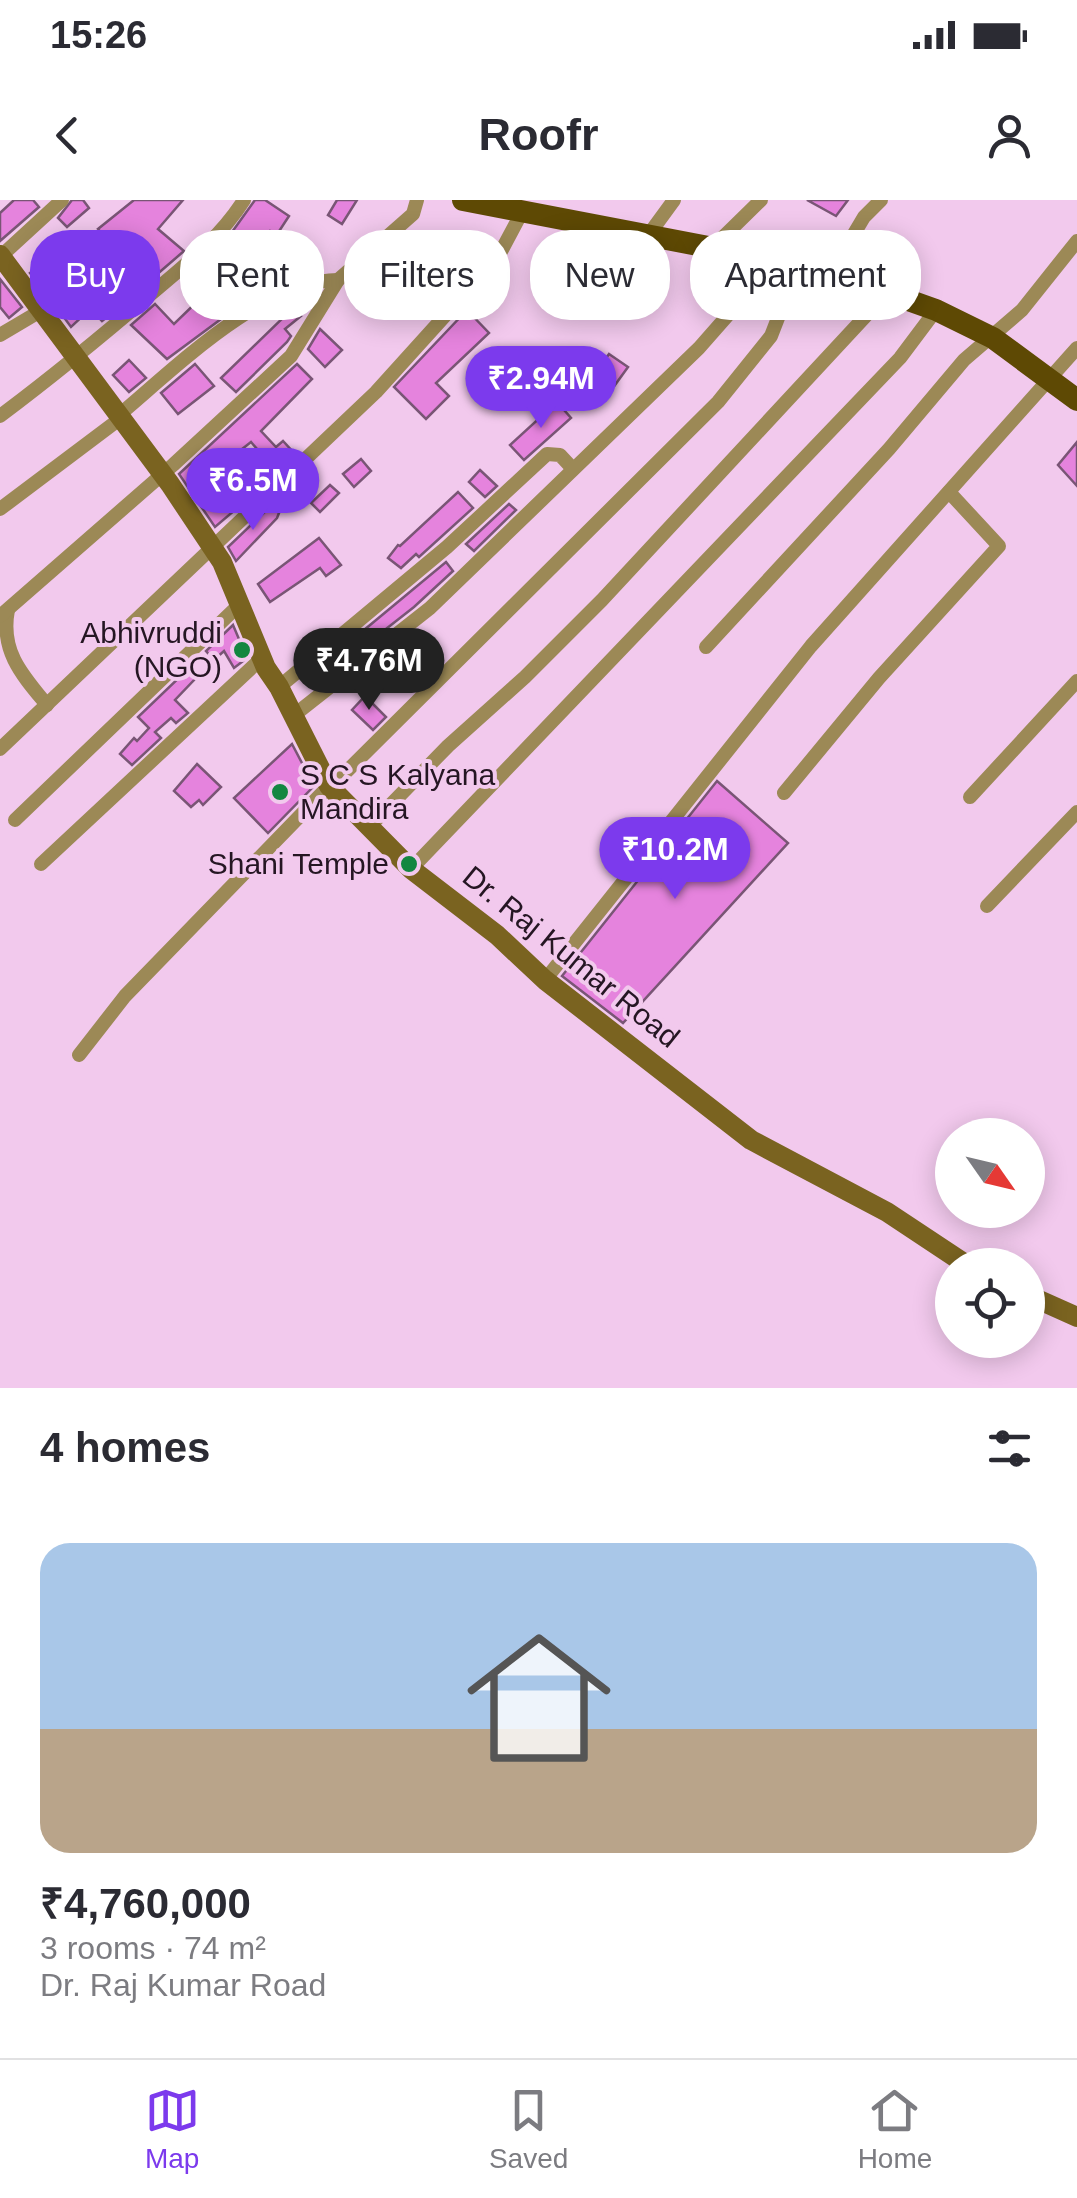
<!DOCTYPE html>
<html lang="en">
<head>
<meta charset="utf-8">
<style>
	:root { --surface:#fff; --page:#f7f7f7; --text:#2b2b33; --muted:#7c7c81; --line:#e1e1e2; --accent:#7c3aed }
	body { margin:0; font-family:Arial,sans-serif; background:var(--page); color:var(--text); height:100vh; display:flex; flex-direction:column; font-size:38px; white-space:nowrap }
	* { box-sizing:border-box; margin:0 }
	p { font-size:32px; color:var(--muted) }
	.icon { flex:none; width:55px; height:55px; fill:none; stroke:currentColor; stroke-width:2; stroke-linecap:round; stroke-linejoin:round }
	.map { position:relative; height:1188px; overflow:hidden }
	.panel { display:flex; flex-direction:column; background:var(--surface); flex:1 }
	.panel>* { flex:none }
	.guide { position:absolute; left:30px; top:30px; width:1018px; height:90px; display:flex; gap:20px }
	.needle { width:65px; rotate:124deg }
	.fabs { position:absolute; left:935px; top:918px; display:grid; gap:20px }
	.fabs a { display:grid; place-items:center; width:110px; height:110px; border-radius:50%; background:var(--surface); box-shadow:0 5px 25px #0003; font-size:50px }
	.price { position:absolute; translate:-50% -85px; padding:0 22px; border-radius:35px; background:var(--accent); color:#fff; font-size:32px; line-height:65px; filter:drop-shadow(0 2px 5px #0008) }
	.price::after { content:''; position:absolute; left:50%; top:60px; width:30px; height:22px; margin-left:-15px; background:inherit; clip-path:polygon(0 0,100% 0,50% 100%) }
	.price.on { background:#222; color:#fff }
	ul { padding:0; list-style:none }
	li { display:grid; align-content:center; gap:20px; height:530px; padding:0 40px }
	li+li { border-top:2px solid var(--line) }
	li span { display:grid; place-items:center; height:310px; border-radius:30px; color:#555 }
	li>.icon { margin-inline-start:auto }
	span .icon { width:180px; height:180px; fill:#fffc; stroke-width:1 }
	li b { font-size:42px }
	h2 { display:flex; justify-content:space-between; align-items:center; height:120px; padding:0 40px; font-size:42px }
	.pill { padding:0 35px; border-radius:40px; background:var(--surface); box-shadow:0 5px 25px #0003; font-size:35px; line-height:90px }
	.pill.on { background:var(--accent); color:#fff }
	.status { display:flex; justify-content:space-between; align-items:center; height:70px; padding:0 50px; background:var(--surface); direction:ltr }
	.status svg { height:28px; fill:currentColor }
	header { display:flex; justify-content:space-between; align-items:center; height:130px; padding:0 40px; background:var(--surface); font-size:45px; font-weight:600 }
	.dock { display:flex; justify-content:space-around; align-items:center; height:140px; border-top:2px solid var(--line); background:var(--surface); font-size:28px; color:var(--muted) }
	.dock a { display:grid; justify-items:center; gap:5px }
	.dock .on { color:var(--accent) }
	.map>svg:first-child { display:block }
	.building { fill:#e583dd; stroke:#795575; stroke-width:2.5 }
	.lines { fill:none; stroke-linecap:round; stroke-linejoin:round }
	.street { stroke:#9c8956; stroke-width:14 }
	.secondary { stroke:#7a6320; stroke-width:20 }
	.primary { stroke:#5e4904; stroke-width:22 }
	.poi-dot { fill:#138740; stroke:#f2c9ed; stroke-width:4 }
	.labels { text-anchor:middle; stroke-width:8; stroke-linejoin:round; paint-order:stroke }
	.poi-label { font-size:30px; fill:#251623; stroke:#f2c9ed; text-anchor:end }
	.street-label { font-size:30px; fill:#251623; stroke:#f2c9ed }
</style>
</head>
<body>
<div class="status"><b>15:26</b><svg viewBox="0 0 49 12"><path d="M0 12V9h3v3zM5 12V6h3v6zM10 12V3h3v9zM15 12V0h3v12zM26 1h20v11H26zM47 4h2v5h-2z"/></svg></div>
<header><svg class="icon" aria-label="back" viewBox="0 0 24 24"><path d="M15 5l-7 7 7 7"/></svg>Roofr<svg class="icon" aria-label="person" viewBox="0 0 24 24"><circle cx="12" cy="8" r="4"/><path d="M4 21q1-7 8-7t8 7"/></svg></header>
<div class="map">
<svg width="1077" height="1188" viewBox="0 0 1077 1188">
	<rect width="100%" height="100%" fill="#f2c9ed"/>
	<!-- building -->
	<g class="building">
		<polygon points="14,0 33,0 39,7 0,41 0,13"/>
		<polygon points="72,0 83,0 89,8 67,27 58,18"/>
		<polygon points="134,0 183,0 158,29 184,51 155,76 121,48 113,46 98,29"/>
		<polygon points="255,0 265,0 289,16 276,36 270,31 248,57 227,39"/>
		<polygon points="337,0 357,0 342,24 328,15"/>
		<polygon points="807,0 848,0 836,16"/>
		<polygon points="79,34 96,52 76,69 69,61 50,78 56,87 47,95 30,73"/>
		<polygon points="415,34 430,49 402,74 389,58"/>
		<polygon points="233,68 256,89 244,102 167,159 131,125 155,104 174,124 209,90 212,93"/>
		<polygon points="0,79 22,107 9,118 0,107"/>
		<polygon points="98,79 108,91 112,87 126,102 102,121 90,108 100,98 89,86"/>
		<polygon points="74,99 86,113 71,127 60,112"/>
		<polygon points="294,107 301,116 285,129 291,136 287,142 236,192 221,178"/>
		<polygon points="467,110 489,133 436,183 449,196 426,219 394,187"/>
		<polygon points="320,129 342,150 325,167 308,149"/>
		<polygon points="609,154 628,167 615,185 596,172"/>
		<polygon points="129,160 146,178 129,192 113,175"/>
		<polygon points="195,164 214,186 178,214 161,193"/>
		<polygon points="297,164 312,179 261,231 276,247 283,241 294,253 280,266 268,252 263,256 251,242 208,276 222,292 234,281 249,298 215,327 179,274"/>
		<polygon points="557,202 571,218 524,260 510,245"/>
		<polygon points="1077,242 1077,286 1058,265"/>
		<polygon points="361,259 371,271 354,287 343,274"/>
		<polygon points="480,270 497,286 485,297 469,282"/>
		<polygon points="330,285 339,293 320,312 311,303"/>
		<polygon points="458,292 473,308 419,357 416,354 401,368 388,358 398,345 400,346"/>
		<polygon points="509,304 516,310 474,351 466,344"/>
		<polygon points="271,306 279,313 277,318 236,361 228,347"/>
		<polygon points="319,338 341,365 326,376 320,368 270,402 258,384"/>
		<polygon points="446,362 453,371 414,407 354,454 346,445"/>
		<polygon points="233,425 247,458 234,468 224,451 214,460 206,451"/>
		<polygon points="187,470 195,479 175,500 188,513 176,523 171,518 155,532 161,538 132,565 120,554 134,538 137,541 149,528 138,517"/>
		<polygon points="365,496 386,517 373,530 352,510"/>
		<polygon points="292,544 314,586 268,633 234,598"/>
		<polygon points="197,564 221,587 203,605 199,600 191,607 174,591"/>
		<polygon points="717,581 788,643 623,823 562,776"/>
	</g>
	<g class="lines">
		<!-- street -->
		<g class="street">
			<polyline points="647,37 674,0"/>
			<polyline points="712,48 761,0"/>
			<polyline points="0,57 62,0"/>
			<polyline points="818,68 845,49 864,17 881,0"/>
			<polyline points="0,135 54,103 105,58 114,56 155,90"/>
			<path d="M119,215C174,169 263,80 338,80"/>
			<path d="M0,216C52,177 102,136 151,94C185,65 220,38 244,0"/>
			<polyline points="0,309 121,218"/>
			<path d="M8,410C0,451 22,475 47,505"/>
			<polyline points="0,416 173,265 291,156 338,80 413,14 417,0"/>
			<polyline points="706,447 889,249 964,160 1022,110 1077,41"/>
			<polyline points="279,487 447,347 547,254 560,255 573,269"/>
			<polyline points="293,516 430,408 699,148 750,90 761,56"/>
			<polyline points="0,549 376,192 498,57 522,12"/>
			<polyline points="784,593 879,478 999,346 949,292"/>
			<polyline points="970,597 1077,481"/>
			<polyline points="15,620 239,405"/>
			<polyline points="369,627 448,546 525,477 602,400 887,93"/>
			<polyline points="41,664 261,459"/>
			<polyline points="411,669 900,158 936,110"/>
			<polyline points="987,706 1077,612"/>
			<polyline points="545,780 811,446 1077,148"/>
			<polyline points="79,855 125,796 329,586 345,573 718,202 771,136 799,64"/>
		</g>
		<!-- secondary -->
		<g class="secondary">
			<polyline points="0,55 170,284 222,362 266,468 279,487 329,586 411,669 497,735 545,780 751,940 887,1012 967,1065"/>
			<polyline points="1028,1095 1077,1117"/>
		</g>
		<!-- primary -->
		<polyline class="primary" points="463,0 818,68 936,110 993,138 1077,200"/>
	</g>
	<!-- markers -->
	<g class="poi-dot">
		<circle cx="242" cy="450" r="10"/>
		<circle cx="280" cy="592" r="10"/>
		<circle cx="409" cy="664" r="10"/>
	</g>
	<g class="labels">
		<!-- poi labels -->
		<g class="poi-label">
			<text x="222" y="443">Abhivruddi<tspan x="222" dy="34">(NGO)</tspan></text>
			<text x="300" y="585" text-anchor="start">S C S Kalyana<tspan x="300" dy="34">Mandira</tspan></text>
			<text x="389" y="674">Shani Temple</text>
		</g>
		<!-- street labels -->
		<g class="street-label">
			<text transform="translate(571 757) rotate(39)" y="10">Dr. Raj Kumar Road</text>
		</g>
	</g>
</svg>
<div class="fabs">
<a><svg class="needle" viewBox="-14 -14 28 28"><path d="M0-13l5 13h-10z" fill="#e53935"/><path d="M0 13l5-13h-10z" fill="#7c7c81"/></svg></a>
<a><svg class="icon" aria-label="locate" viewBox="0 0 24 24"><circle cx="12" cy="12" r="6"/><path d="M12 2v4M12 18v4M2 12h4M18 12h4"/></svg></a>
</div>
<b class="price" style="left:541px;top:231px">₹2.94M</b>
<b class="price" style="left:253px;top:333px">₹6.5M</b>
<b class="price on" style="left:369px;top:513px">₹4.76M</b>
<b class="price" style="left:675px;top:702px">₹10.2M</b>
<div class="guide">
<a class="pill on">Buy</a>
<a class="pill">Rent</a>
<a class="pill">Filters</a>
<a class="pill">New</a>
<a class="pill">Apartment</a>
</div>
</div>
<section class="panel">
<h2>4 homes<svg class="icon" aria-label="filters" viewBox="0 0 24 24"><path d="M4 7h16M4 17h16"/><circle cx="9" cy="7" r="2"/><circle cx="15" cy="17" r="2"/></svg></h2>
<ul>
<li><span style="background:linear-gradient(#a9c7e8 60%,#b9a48a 0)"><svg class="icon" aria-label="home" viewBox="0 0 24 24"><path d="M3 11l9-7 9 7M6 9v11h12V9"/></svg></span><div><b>₹4,760,000</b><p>3 rooms · 74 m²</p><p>Dr. Raj Kumar Road</p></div></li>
</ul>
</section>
<nav class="dock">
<a class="on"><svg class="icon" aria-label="map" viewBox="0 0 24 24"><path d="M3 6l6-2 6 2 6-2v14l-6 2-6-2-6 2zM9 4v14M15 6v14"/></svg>Map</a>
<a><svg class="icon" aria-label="saved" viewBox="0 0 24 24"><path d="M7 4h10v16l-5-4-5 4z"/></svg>Saved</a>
<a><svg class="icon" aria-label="home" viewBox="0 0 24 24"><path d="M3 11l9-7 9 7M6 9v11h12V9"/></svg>Home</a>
</nav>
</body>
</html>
